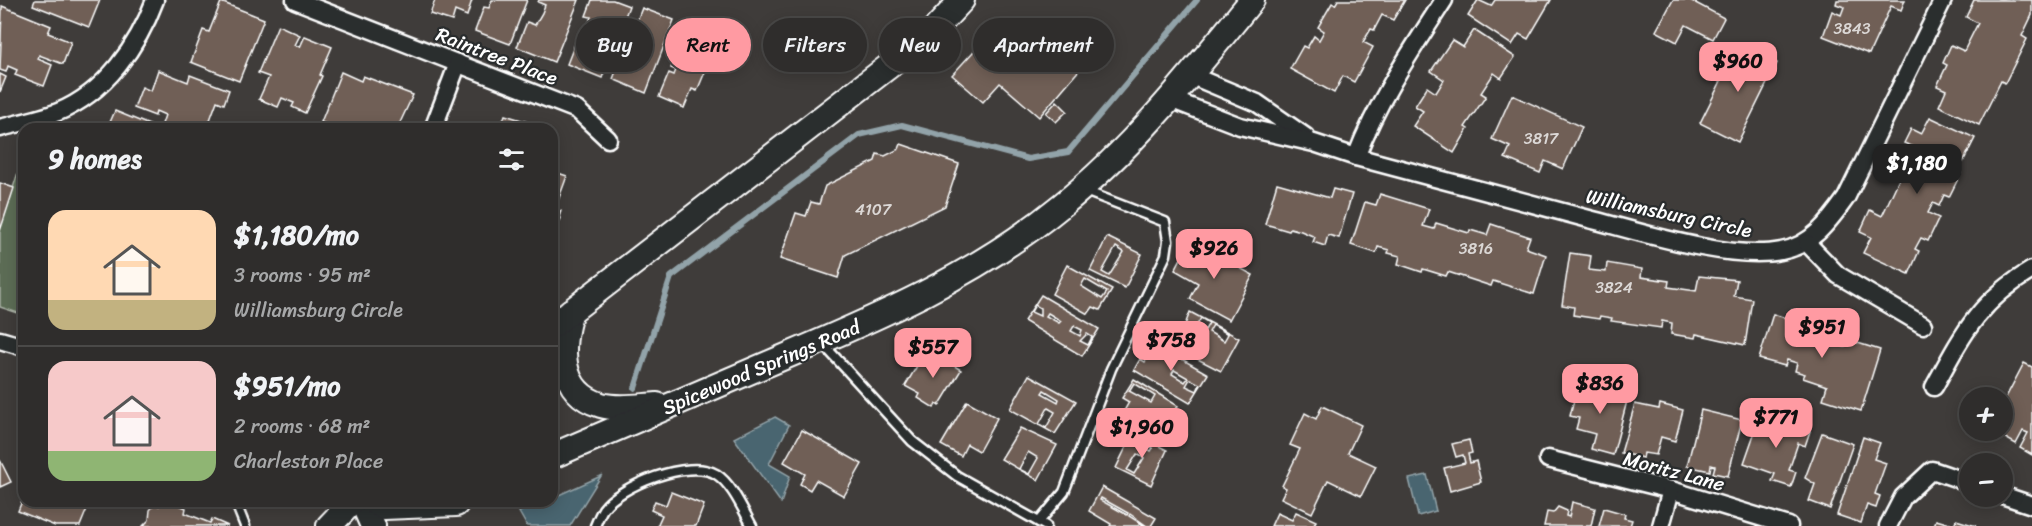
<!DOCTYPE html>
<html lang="en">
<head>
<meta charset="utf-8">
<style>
	:root { --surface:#2f2d2c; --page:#3b3938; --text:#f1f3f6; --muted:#a7a8a9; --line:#4a4948; --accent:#ff9aa2 }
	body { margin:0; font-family:Sriracha,sans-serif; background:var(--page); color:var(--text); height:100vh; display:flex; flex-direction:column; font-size:22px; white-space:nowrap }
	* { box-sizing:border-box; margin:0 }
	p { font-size:20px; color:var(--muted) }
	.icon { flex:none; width:33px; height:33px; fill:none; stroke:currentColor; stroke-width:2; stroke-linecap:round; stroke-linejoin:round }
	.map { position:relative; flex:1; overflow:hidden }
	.sheet { position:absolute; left:18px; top:123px; width:540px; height:384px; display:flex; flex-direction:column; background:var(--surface); border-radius:18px; box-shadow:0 3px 15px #0003,0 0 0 2px var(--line) }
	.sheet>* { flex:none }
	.guide { position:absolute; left:576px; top:18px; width:570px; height:54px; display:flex; gap:12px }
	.tools { position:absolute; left:1959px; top:387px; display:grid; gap:12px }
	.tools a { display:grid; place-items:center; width:54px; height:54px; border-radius:50%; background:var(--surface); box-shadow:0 3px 15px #0003,0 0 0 2px var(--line); font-size:30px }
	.price { position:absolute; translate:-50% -51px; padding:0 14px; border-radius:12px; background:var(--accent); color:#111; font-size:20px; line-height:39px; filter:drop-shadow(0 2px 3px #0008) }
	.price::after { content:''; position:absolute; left:50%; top:36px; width:18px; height:14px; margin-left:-9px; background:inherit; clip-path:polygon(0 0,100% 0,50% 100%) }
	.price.on { background:#222; color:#fff }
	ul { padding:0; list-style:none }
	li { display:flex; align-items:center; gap:18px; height:150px; padding:0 30px }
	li+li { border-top:2px solid var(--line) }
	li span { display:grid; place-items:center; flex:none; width:168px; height:120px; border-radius:18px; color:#555 }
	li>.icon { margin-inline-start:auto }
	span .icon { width:72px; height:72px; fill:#fffc; stroke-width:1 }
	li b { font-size:26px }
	h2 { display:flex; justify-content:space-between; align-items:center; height:72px; padding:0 30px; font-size:26px }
	.pill { padding:0 21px; border-radius:27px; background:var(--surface); box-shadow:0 3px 15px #0003,0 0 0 2px var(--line); font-size:21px; line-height:54px }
	.pill.on { background:var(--accent); color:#111 }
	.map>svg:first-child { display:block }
	.green { fill:#5c6c55; stroke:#aeb6aa; stroke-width:1.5 }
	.water { fill:#4a656f; stroke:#92a3a9; stroke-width:1.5 }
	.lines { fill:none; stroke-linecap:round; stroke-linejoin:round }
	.stream { stroke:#92a3a9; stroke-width:6 }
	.building { fill:#6f5f56; stroke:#fff; stroke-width:1.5; fill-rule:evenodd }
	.lane-casing { stroke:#fff; stroke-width:13 }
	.street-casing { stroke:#fff; stroke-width:21 }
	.secondary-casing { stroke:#fff; stroke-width:28 }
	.lane { stroke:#2a2d2e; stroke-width:8 }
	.street { stroke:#2a2d2e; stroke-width:16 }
	.secondary { stroke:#2a2d2e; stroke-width:24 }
	.labels { text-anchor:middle; stroke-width:4.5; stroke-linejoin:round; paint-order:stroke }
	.number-label { font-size:16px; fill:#dbd7d5 }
	.street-label { font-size:20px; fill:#fff; stroke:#2a2d2e }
</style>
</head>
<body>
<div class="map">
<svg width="2032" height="526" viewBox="0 0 2032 526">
	<rect width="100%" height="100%" fill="#3f3c3a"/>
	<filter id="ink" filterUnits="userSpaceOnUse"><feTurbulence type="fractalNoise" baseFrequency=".0167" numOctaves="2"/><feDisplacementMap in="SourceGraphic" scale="12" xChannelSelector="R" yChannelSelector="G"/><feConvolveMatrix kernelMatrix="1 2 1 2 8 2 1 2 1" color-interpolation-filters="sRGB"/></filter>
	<g filter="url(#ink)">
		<!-- green -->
		<polygon class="green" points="24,154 24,315 0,307 0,228"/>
		<!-- water -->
		<g class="water">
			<polygon points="775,417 789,425 769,464 790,476 781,503 734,438"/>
			<polygon points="1427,475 1436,511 1418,516 1409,479"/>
			<polygon points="601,476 570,526 527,526 519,512 544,501 552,501 552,498"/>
		</g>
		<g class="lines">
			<!-- stream -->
			<polyline class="stream" points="635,388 671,277 859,135 902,125 1028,159 1068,152 1197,0"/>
		</g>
		<!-- building -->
		<g class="building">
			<polygon points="35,0 100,0 89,27 33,5"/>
			<polygon points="435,0 472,0 467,16 455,11 452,21 430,14"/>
			<polygon points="492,0 527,0 510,44 475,31 484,7 489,8"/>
			<polygon points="539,0 579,0 554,62 517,47 527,22 535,25 542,13 545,5 538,2"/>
			<polygon points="592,0 613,0 629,6 602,78 567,64 576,41 581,43 591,17 586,16"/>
			<polygon points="1338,0 1405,0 1393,20 1382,15 1374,30 1371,29 1363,42 1373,47 1354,82 1343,76 1334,93 1290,69 1303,46 1307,48 1314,36 1319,40 1324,31 1318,27 1332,3 1335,5"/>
			<polygon points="1478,0 1491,6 1495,0 1551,0 1528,39 1519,34 1512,45 1468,16"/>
			<polygon points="1673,0 1690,0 1724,18 1713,39 1686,25 1677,42 1656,31"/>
			<polygon points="1837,0 1905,0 1901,10 1891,6 1869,54 1823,36 1832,11 1841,15 1844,7 1836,4"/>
			<polygon points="1974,0 2032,0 2032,15 2022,36 2027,39 2005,83 2001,81 1979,125 1939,106 1946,90 1937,86 1947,65 1943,63 1951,45 1964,51 1978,23 1966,17"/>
			<polygon points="221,2 264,19 239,81 191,62 203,30 209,32"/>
			<polygon points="2,6 51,26 48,33 71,42 63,64 39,55 38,59 52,65 44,86 15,75 17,70 8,66 6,72 0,70"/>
			<polygon points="642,8 674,20 646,93 613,79 626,45 632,47 638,33 633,31"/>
			<polygon points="278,25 300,35 295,45 300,47 305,36 332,47 320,75 322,76 305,113 292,107 294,103 282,98 278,107 259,99 269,77 258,73"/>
			<polygon points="1474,30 1515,57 1501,78 1494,73 1481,93 1486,96 1465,127 1468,129 1454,153 1413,126 1423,111 1415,106 1427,87 1436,93 1444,80 1431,71 1452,40 1463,47"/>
			<polygon points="1037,32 1080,69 1039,117 1000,83 983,102 952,75 984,40 1010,63"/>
			<polygon points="701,34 718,41 697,91 692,89 684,108 659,97 669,73 674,75 676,70 671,68 684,35 699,41"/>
			<polygon points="1739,45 1777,63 1738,142 1700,123"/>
			<polygon points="158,70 188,82 190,75 229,90 224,104 217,101 207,128 201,126 200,129 167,129 161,127 165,115 156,111 155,116 134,108 142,87 151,91"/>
			<polygon points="341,72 361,81 363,76 413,95 397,129 339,129 321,122"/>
			<polygon points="0,74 6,77 0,92"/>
			<polygon points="1512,95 1582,127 1563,169 1545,161 1540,173 1505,158 1510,147 1492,139"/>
			<polygon points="1057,101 1067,111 1056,122 1046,113"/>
			<polygon points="115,111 159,129 107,129"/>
			<polygon points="505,115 528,122 526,126 535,129 500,129"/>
			<polygon points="1930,117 1975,138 1963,162 1959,160 1954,170 1961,173 1949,197 1944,195 1939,206 1933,203 1928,213 1939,218 1928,241 1921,238 1915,249 1919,251 1909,274 1863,253 1871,237 1860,232 1870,210 1882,216 1914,147 1904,143 1911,129 1921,134"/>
			<polygon points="901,144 959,164 945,206 845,255 838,278 780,259 796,213 806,216 811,202 819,204 825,186 875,161 877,154 885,156 899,149"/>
			<polygon points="552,171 567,176 556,206 552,205"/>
			<polygon points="0,183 14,188 0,231"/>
			<polygon points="1277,183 1330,198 1333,189 1352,194 1339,238 1328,235 1325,246 1313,242 1315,237 1301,231 1290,228 1289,231 1265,224"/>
			<polygon points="1380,194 1429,209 1423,226 1434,229 1436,223 1469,233 1470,230 1487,235 1491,224 1530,237 1526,248 1546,255 1534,294 1493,281 1491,286 1448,272 1446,276 1423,269 1422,272 1398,264 1400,256 1388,253 1389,250 1378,247 1376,253 1351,245 1365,202 1376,205"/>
			<polygon points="552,208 561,211 559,217 561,218 553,240"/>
			<path d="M1107,237L1142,254L1125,288L1090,271ZM1116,247L1124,252L1109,276L1102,272Z"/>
			<polygon points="1190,241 1253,275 1229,320 1190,299 1198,283 1175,270"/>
			<polygon points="1570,253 1591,256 1589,270 1606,272 1607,263 1642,269 1641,277 1669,281 1668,287 1696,291 1699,276 1737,280 1734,296 1752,299 1745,345 1696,334 1695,338 1671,334 1672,323 1662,321 1661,328 1611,321 1612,318 1600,316 1599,319 1573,315 1574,307 1562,305"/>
			<path d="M1067,265L1112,290L1100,310L1093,307L1088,314L1052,294ZM1085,279L1107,292L1102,299L1081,286Z"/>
			<path d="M1041,295L1099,329L1082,356L1024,321ZM1035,305L1040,308V316L1031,312ZM1048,313L1061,321L1059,323L1046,316ZM1074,326L1082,330L1080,336L1071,331ZM1087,334L1092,337L1088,345L1080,341Z"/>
			<polygon points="1792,310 1818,318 1812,337 1845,347 1848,340 1880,350 1861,411 1823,399 1827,386 1803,378 1805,374 1795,371 1797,363 1787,360 1785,366 1759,359 1773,314 1789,319"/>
			<path d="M1190,312L1239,338L1221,371L1176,348ZM1201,318L1209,323L1205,330L1197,325ZM1213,325L1228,334L1224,341L1209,332Z"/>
			<path d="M1150,341L1208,374L1190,403L1134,370ZM1144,353L1149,355L1145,362L1140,359ZM1174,370L1188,378L1185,382L1172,374ZM1190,379L1200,384L1197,391L1186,386Z"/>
			<polygon points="927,349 961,370 939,406 936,404 934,408 918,398 920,394 905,386"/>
			<polygon points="2024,363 2032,367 2032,455 2020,448 2028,433 2023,431 2016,444 1991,430 2002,430 2002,405"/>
			<path d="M1029,375L1076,401L1055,434L1010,409ZM1044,390L1059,399L1058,402L1042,393ZM1048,408L1055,412L1046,428L1039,424Z"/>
			<path d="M1134,379L1178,406L1161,434L1124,411L1129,402L1122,398ZM1134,383L1155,396L1151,403L1129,391Z"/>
			<polygon points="1578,384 1629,393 1613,455 1591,449 1595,434 1576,429 1579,418 1570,416"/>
			<polygon points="967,401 997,418 979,451 967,444 961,456 941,445"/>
			<polygon points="1635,404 1659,409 1660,404 1683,410 1675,441 1661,437 1656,455 1644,453 1643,458 1621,453"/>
			<polygon points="1322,406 1361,425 1348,453 1376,466 1361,496 1328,480 1312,513 1281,498 1286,488 1282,486 1300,449 1290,445 1305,413 1316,419"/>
			<polygon points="1701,410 1742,420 1728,476 1713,473 1715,466 1711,465 1710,471 1687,466"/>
			<polygon points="1760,417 1774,422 1775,418 1810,431 1805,446 1798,443 1789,470 1796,472 1791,487 1772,481 1775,474 1744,463"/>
			<path d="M1020,428L1057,445L1038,480L1001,459ZM1028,452L1038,458L1029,474L1019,469Z"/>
			<polygon points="802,430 862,464 844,496 816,480 810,490 800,484 805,474 784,462"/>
			<path d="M1133,433L1167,450L1151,485L1116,468ZM1137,439L1153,448L1151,451L1135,442ZM1137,454L1144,458L1134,474L1127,470Z"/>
			<polygon points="1822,433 1853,444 1830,509 1809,501 1815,484 1805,478"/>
			<polygon points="1863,437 1880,443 1874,459 1886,463 1875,494 1880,496 1876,508 1867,505 1861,523 1837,515"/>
			<polygon points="1469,440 1472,453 1468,454 1470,463 1476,461 1481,482 1450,491 1444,468 1465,463 1463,455 1456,457 1452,444"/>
			<polygon points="0,460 11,482 0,487"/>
			<path d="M1102,487L1156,518L1151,526H1147L1130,514L1129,516L1145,526H1110L1111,524L1089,511ZM1101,498L1128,513L1127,515L1100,500Z"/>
			<polygon points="671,492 704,505 696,526 657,526 662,515 651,510 655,501 666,505"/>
			<polygon points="24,496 24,501 77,501 75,504 87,509 80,526 55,526 18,511"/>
			<polygon points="161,501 170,501 186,508 185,513 210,523 212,519 228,526 143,526 149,520 150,510 155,504 159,506"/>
			<polygon points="1572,502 1595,508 1591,526 1544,526 1547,512 1553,513 1558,507 1567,511 1566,516 1569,517"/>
			<polygon points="1604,508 1625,514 1624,518 1632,520 1630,526 1599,526"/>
			<polygon points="1296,512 1316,521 1313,526 1271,526 1277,513 1292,520"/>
			<polygon points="1936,520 1954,525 1956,520 1976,526 1934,526"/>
		</g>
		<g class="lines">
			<!-- lane casing -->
			<g class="lane-casing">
				<g id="lane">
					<polyline points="823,344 912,441 957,476 1046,526"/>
					<polyline points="227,501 237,506 245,526"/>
					<polyline points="1039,522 1064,492 1111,369 1166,255 1168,241 1165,222 1085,191"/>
					<path d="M595,526C597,521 600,514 603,509C619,486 689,458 716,474C732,484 743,510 752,526"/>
				</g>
			</g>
			<!-- street casing -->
			<g class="street-casing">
				<g id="street">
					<polyline points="295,0 577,110 608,139"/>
					<polyline points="1190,75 1257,103 1306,137"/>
					<path d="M1170,99L1240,126L1314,143L1356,157C1434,178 1511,198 1589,219C1640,232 1730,261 1781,251C1811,246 1829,222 1846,198L1943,0"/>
					<path d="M0,128C19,123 40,119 58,112C105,93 138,46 155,0"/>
					<polyline points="433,129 458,63"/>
					<path d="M1356,157C1378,100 1411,51 1444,0"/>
					<polyline points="1807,243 1838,275 1923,325"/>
					<polyline points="0,340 24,347"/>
					<path d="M1934,387C1963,334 1978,302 2032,270"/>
					<polyline points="1548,459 1671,490 1789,526"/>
					<polyline points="2002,495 2032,505"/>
					<polyline points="1661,526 1671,490"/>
					<polyline points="1888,526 1903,497 1932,470 1970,483"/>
				</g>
			</g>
			<!-- secondary casing -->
			<g class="secondary-casing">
				<g id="secondary">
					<path d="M571,311C560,345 557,392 601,405C618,410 639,406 657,405"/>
					<polyline points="552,326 893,63 935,29 962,0"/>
					<path d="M552,456C627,424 702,392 777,360C877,318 977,275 1062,205C1135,146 1193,72 1252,0"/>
					<polyline points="362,501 373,526"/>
					<polyline points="371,501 384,507 456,504"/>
					<polyline points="329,526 353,501"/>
				</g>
			</g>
			<!-- lane -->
			<use href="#lane" class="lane"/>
			<!-- street -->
			<use href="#street" class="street"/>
			<!-- secondary -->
			<use href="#secondary" class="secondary"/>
		</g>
	</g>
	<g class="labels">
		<!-- number labels -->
		<g class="number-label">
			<text x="1852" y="34">3843</text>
			<text x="1541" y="144">3817</text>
			<text x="873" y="215">4107</text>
			<text x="1476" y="254">3816</text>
			<text x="1614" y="293">3824</text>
		</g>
		<!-- street labels -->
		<g class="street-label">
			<text transform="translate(497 56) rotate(21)" y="7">Raintree Place</text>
			<text transform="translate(1669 213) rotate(12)" y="7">Williamsburg Circle</text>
			<text transform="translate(761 367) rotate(-23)" y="7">Spicewood Springs Road</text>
			<text transform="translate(1674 471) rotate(15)" y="7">Moritz Lane</text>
		</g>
	</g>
</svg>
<div class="tools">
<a>+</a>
<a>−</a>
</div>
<b class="price" style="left:1738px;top:93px">$960</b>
<b class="price on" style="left:1917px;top:195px">$1,180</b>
<b class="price" style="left:1214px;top:280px">$926</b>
<b class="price" style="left:1822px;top:359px">$951</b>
<b class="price" style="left:1171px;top:372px">$758</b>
<b class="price" style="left:933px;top:379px">$557</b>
<b class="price" style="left:1600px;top:415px">$836</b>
<b class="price" style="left:1776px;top:449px">$771</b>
<b class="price" style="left:1142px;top:459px">$1,960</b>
<div class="guide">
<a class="pill">Buy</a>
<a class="pill on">Rent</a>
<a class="pill">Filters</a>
<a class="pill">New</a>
<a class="pill">Apartment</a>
</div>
<section class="sheet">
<h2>9 homes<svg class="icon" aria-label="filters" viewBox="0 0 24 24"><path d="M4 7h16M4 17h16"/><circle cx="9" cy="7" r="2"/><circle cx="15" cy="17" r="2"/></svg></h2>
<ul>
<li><span style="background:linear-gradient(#ffd9b3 75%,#c2b280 0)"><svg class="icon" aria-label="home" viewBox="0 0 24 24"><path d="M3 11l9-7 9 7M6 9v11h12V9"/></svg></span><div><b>$1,180/mo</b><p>3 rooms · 95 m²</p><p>Williamsburg Circle</p></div></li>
<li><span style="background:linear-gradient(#f6c9c9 75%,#8fb573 0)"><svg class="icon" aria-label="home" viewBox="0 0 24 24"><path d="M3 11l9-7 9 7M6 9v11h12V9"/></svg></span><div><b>$951/mo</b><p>2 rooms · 68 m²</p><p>Charleston Place</p></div></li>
</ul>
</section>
</div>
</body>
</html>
